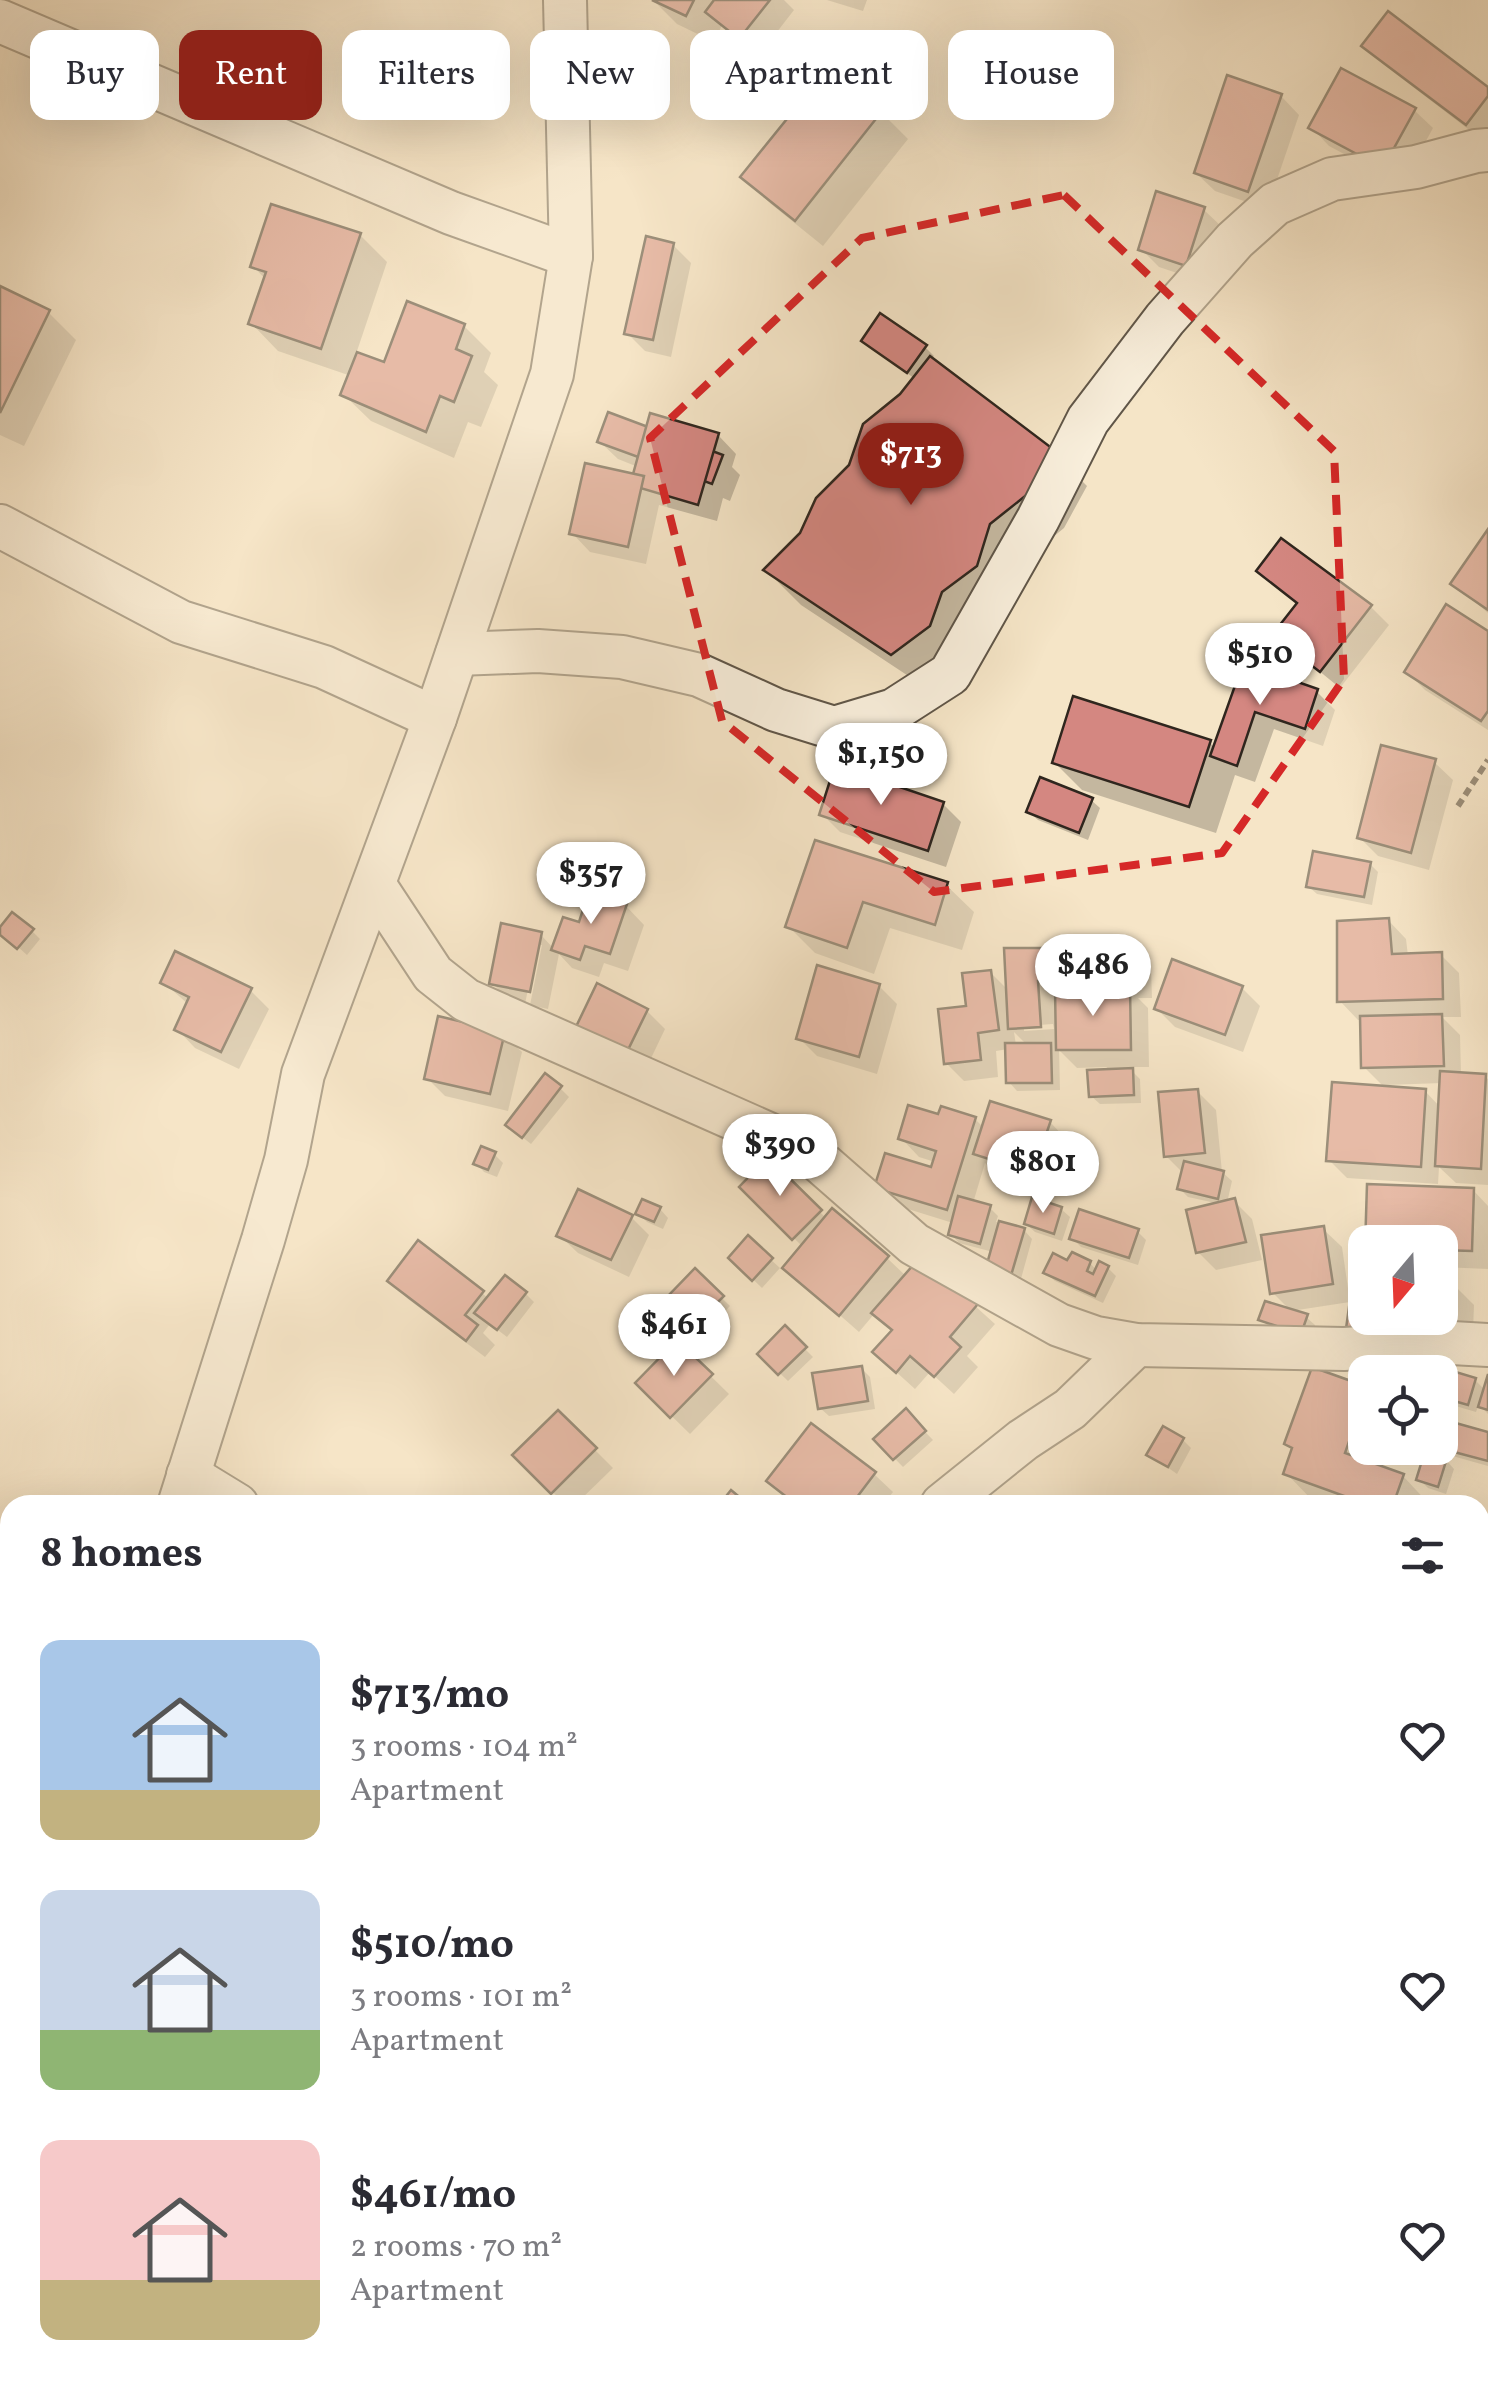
<!DOCTYPE html>
<html lang="en">
<head>
<meta charset="utf-8">
<style>
	:root { --surface:#fff; --page:#f2f2f3; --text:#2b2b33; --muted:#7c7c81; --accent:#8f2418 }
	body { margin:0; font-family:Vollkorn,serif; background:var(--page); color:var(--text); height:100vh; display:flex; flex-direction:column; font-size:38px; white-space:nowrap }
	* { box-sizing:border-box; margin:0 }
	p { font-size:32px; color:var(--muted) }
	.icon { flex:none; width:55px; height:55px; fill:none; stroke:currentColor; stroke-width:2; stroke-linecap:round; stroke-linejoin:round }
	.map { position:relative; flex:1; overflow:hidden }
	.details { position:absolute; left:0px; top:1495px; width:1490px; height:892px; display:flex; flex-direction:column; background:var(--surface); border-radius:30px 30px 0 0; box-shadow:0 10px 40px #0002 }
	.details>* { flex:none }
	.banner { position:absolute; left:30px; top:30px; width:1430px; height:90px; display:flex; gap:20px }
	.needle { width:65px; rotate:199deg }
	.tools { position:absolute; left:1348px; top:1225px; display:grid; gap:20px }
	.tools a { display:grid; place-items:center; width:110px; height:110px; border-radius:20px; background:var(--surface); box-shadow:0 10px 40px #0002; font-size:50px }
	.price { position:absolute; translate:-50% -85px; padding:0 22px; border-radius:35px; background:#fff; color:#222; font-size:32px; line-height:65px; filter:drop-shadow(0 2px 5px #0008) }
	.price::after { content:''; position:absolute; left:50%; top:60px; width:30px; height:22px; margin-left:-15px; background:inherit; clip-path:polygon(0 0,100% 0,50% 100%) }
	.price.active { background:var(--accent); color:#fff }
	ul { padding:0; list-style:none }
	li { display:flex; align-items:center; gap:30px; height:250px; padding:0 40px }
	li span { display:grid; place-items:center; flex:none; width:280px; height:200px; border-radius:20px; color:#555 }
	li>.icon { margin-inline-start:auto }
	span .icon { width:120px; height:120px; fill:#fffc; stroke-width:1 }
	li b { font-size:42px }
	h2 { display:flex; justify-content:space-between; align-items:center; height:120px; padding:0 40px; font-size:42px }
	.chip { padding:0 35px; border-radius:20px; background:var(--surface); box-shadow:0 10px 40px #0002; font-size:35px; line-height:90px }
	.chip.active { background:var(--accent); color:#fff }
	.map>svg:first-child { display:block }
	.shadow { fill:#0003; fill-rule:evenodd }
	.building { fill:#d48781; stroke:#2f261e; stroke-width:2.5 }
	.lines { fill:none; stroke-linecap:round; stroke-linejoin:round }
	.street-casing { stroke:#605648; stroke-width:46 }
	.primary-casing { stroke:#2f261e; stroke-width:59 }
	.path { stroke:#2f261e; stroke-width:6; stroke-dasharray:8 5; stroke-linecap:butt }
	.street { stroke:#f8eedb; stroke-width:42 }
	.primary { stroke:#eac284; stroke-width:55 }
	.marked { fill:none; stroke:#d62828; stroke-width:8; stroke-dasharray:20 12; stroke-linejoin:round }
</style>
</head>
<body>
<div class="map">
<svg width="1488" height="2386" viewBox="0 0 1488 2386">
	<rect width="100%" height="100%" fill="#f5e5c7"/>
	<filter id="stains"><feTurbulence type="fractalNoise" baseFrequency=".002" numOctaves="4"/><feColorMatrix values="0 0 0 0 .2 0 0 0 0 .09 0 0 0 0 .02 0 0 0 .5 -.17"/></filter>
	<radialGradient id="worn" r=".72"><stop offset=".6" stop-color="#630" stop-opacity="0"/><stop offset="1" stop-color="#630" stop-opacity=".3"/></radialGradient>
	<!-- shadow -->
	<g class="shadow">
		<polygon points="653,0 784,0 794,10 759,55 722,25 714,42 677,24"/>
		<polygon points="827,0 867,0 863,11"/>
		<polygon points="1364,46 1488,90 1488,138 1485,142 1383,64"/>
		<polygon points="1281,96 1299,115 1267,209 1215,191 1196,173"/>
		<polygon points="1414,110 1433,128 1402,185 1329,146 1311,127"/>
		<polygon points="881,112 908,139 823,246 771,204 744,177"/>
		<polygon points="1203,209 1222,227 1204,282 1159,267 1141,249"/>
		<polygon points="360,235 387,262 356,354 385,365 464,326 491,353 484,372 498,385 481,427 468,422 454,458 371,421 343,394 351,376 278,351 251,323 266,280 253,266"/>
		<polygon points="673,245 691,263 671,357 645,351 627,333"/>
		<polygon points="0,289 48,312 76,340 24,446 0,435"/>
		<polygon points="864,341 925,347 934,356 931,359 1051,450 1087,486 1064,528 1025,560 928,689 801,605 766,570 802,535 915,379"/>
		<polygon points="648,430 718,435 736,454 732,467 740,475 730,501 723,498 717,521 659,505 646,564 590,552 572,533 635,477 638,467 618,459 599,441"/>
		<polygon points="1488,533 1488,613 1453,583"/>
		<polygon points="1282,541 1371,607 1389,625 1340,688 1275,635 1298,605 1259,571"/>
		<polygon points="1488,633 1488,730 1425,690 1407,672"/>
		<polygon points="1244,666 1317,692 1335,710 1323,746 1274,729 1255,782 1235,775 1216,833 1082,790 1055,763 1209,742 1216,749"/>
		<polygon points="1434,762 1453,780 1429,870 1378,856 1359,837"/>
		<polygon points="1091,800 1100,808 1088,840 1038,820 1029,812"/>
		<polygon points="943,804 961,822 946,867 840,832 822,814"/>
		<polygon points="816,843 946,885 974,912 962,950 890,928 874,974 815,953 788,926"/>
		<polygon points="1370,864 1378,872 1372,905 1317,894 1308,886"/>
		<path d="M626,906L644,925L628,971L604,963L599,977L572,968L559,954L548,1009L510,1001L492,983L541,935L554,949L580,925ZM537,945H542L530,1005L525,1004Z"/>
		<path d="M1388,920L1406,939L1408,956L1441,955L1459,973L1461,1017H1442L1460,1035L1461,1075L1485,1076L1488,1079V1185L1456,1183L1439,1167L1438,1184L1347,1178L1329,1160L1386,1089L1364,1067L1362,1020H1358L1340,1001ZM1442,1083L1441,1108L1425,1091L1386,1089L1387,1085Z"/>
		<polygon points="0,931 32,931 40,939 27,955"/>
		<path d="M1133,950L1151,969L1152,998H1138L1148,1008L1149,1067H1128L1140,1079L1141,1103L1100,1104L1091,1096L1107,1067L1077,1068L1059,1050L1060,1090L1017,1091L1009,1082L1008,1049L996,1051L998,1077L964,1081L946,1063L969,1008L990,972L1008,990ZM1053,1024L1054,1029L1024,1031V1026ZM1014,1032L1027,1045H1016Z"/>
		<polygon points="163,982 250,990 269,1009 239,1069 195,1048 177,1029 188,1004"/>
		<polygon points="879,986 897,1004 877,1074 817,1056 799,1038"/>
		<polygon points="1242,988 1260,1006 1243,1052 1175,1027 1157,1009"/>
		<polygon points="647,1011 665,1029 643,1075 576,1032"/>
		<polygon points="503,1034 522,1052 508,1111 445,1096 427,1078"/>
		<polygon points="560,1088 569,1097 531,1144 517,1133"/>
		<polygon points="1198,1092 1216,1110 1222,1172 1232,1181 1227,1203 1234,1201 1252,1219 1262,1260 1216,1270 1198,1252 1220,1204 1188,1197 1179,1188 1183,1173 1166,1156"/>
		<polygon points="940,1117 975,1119 984,1128 1050,1122 1068,1141 1052,1190 994,1172 985,1163 973,1203 989,1207 998,1216 996,1222 1024,1230 1032,1239 1019,1286 993,1252 959,1243 951,1234 953,1223 895,1205 877,1187 932,1171 935,1162 919,1157 901,1138"/>
		<polygon points="494,1154 503,1163 497,1177 484,1172 476,1163"/>
		<polygon points="768,1161 827,1219 887,1258 906,1276 922,1258 995,1324 967,1356 978,1367 954,1394 930,1372 915,1389 894,1370 894,1332 875,1313 859,1332 801,1281 803,1247 742,1187"/>
		<polygon points="1369,1186 1473,1190 1488,1206 1488,1269 1440,1267 1440,1242 1367,1242"/>
		<polygon points="660,1209 668,1218 663,1229 647,1222 638,1213"/>
		<polygon points="1061,1209 1070,1217 1062,1241 1035,1232 1026,1224"/>
		<polygon points="631,1217 649,1235 629,1277 578,1253 559,1235"/>
		<polygon points="1323,1229 1342,1247 1350,1302 1291,1311 1273,1293"/>
		<polygon points="1137,1231 1146,1240 1138,1265 1081,1247 1072,1238"/>
		<polygon points="748,1239 780,1268 762,1288 731,1258"/>
		<polygon points="1069,1263 1090,1263 1097,1271 1108,1268 1116,1276 1103,1303 1055,1281 1046,1273"/>
		<polygon points="695,1272 730,1306 708,1329 673,1295"/>
		<polygon points="390,1280 482,1293 489,1299 525,1293 534,1302 507,1337 490,1324 483,1333 495,1345 485,1357 408,1299"/>
		<polygon points="1440,1286 1455,1286 1474,1305 1472,1360 1403,1341 1403,1318 1440,1318"/>
		<polygon points="1365,1312 1365,1318 1391,1318 1398,1324 1394,1349 1356,1344"/>
		<polygon points="1306,1317 1315,1325 1309,1341 1270,1328 1261,1319"/>
		<polygon points="785,1329 813,1357 788,1381 760,1354"/>
		<polygon points="677,1343 729,1394 690,1434 638,1383"/>
		<polygon points="861,1368 870,1377 875,1409 829,1416 820,1408"/>
		<polygon points="1440,1372 1475,1380 1486,1391 1488,1383 1488,1414 1479,1404 1476,1412 1442,1402"/>
		<polygon points="1365,1389 1365,1448 1383,1448 1376,1466 1403,1476 1430,1505 1325,1505 1313,1501 1286,1473 1294,1450 1287,1443"/>
		<polygon points="906,1412 933,1440 903,1467 876,1439"/>
		<polygon points="558,1413 613,1468 575,1505 566,1505 515,1455"/>
		<polygon points="812,1426 874,1474 893,1492 883,1505 795,1505 770,1481"/>
		<polygon points="1488,1435 1488,1466 1449,1455 1440,1446"/>
		<polygon points="1183,1440 1191,1448 1177,1474 1150,1455"/>
		<polygon points="1446,1460 1454,1469 1446,1494 1428,1488 1419,1479"/>
		<polygon points="1480,1587 1488,1592 1488,1709 1480,1704"/>
		<polygon points="1488,1780 1488,1824 1480,1819 1480,1794"/>
		<polygon points="1480,1835 1488,1843 1488,1858 1480,1874"/>
		<polygon points="1027,2378 1100,2378 1108,2386 1035,2386"/>
	</g>
	<!-- building -->
	<g class="building">
		<polygon points="652,0 694,0 686,16"/>
		<polygon points="714,0 770,0 739,39 705,12"/>
		<polygon points="1388,11 1488,87 1488,96 1466,125 1361,46"/>
		<polygon points="829,67 883,110 795,221 740,177"/>
		<polygon points="1341,68 1416,108 1383,168 1308,128"/>
		<polygon points="1227,75 1282,94 1248,192 1194,173"/>
		<polygon points="1156,191 1205,207 1186,266 1138,250"/>
		<polygon points="271,204 361,233 321,349 248,324 266,272 250,267"/>
		<polygon points="646,236 674,243 653,340 624,334"/>
		<polygon points="0,286 50,310 0,413"/>
		<polygon points="407,301 465,324 456,349 472,356 454,402 440,396 426,432 340,395 357,352 384,362"/>
		<polygon points="880,313 927,345 907,373 861,341"/>
		<polygon points="930,356 1053,449 1029,493 990,524 977,566 942,592 930,626 891,655 763,570 800,533 816,498 849,465 863,424 900,394"/>
		<polygon points="608,412 723,455 712,484 597,442"/>
		<polygon points="650,413 719,433 698,505 630,485"/>
		<polygon points="585,463 644,476 628,547 569,534"/>
		<polygon points="1488,529 1488,610 1450,584"/>
		<polygon points="1281,538 1372,605 1320,672 1272,635 1297,603 1256,571"/>
		<polygon points="1446,604 1488,631 1488,711 1481,721 1404,672"/>
		<polygon points="1243,663 1318,689 1305,729 1255,712 1237,766 1210,756"/>
		<polygon points="1073,696 1211,740 1189,807 1052,763"/>
		<polygon points="1381,745 1436,759 1411,853 1357,838"/>
		<polygon points="835,765 944,802 928,851 819,815"/>
		<polygon points="1040,777 1093,798 1079,833 1026,812"/>
		<polygon points="815,840 948,882 935,925 863,902 847,948 785,927"/>
		<polygon points="1313,851 1371,862 1364,897 1306,887"/>
		<polygon points="589,891 627,904 610,954 585,946 580,960 551,950 563,917 579,922"/>
		<polygon points="12,912 34,929 17,949 0,935 0,927"/>
		<polygon points="1389,918 1392,954 1442,952 1443,999 1337,1002 1337,921"/>
		<polygon points="501,923 542,932 530,992 489,984"/>
		<polygon points="1004,948 1134,948 1135,981 1038,981 1041,1027 1008,1029"/>
		<polygon points="175,951 252,988 221,1052 174,1030 189,997 160,983"/>
		<polygon points="1172,959 1243,986 1225,1035 1154,1009"/>
		<polygon points="817,965 880,984 859,1057 796,1039"/>
		<polygon points="991,970 999,1030 978,1033 981,1060 944,1064 938,1009 966,1006 962,973"/>
		<polygon points="597,983 648,1009 624,1058 573,1033"/>
		<polygon points="1130,987 1131,1050 1056,1050 1055,988"/>
		<polygon points="1442,1014 1444,1066 1361,1068 1360,1016"/>
		<polygon points="438,1016 505,1032 490,1094 424,1079"/>
		<polygon points="1005,1043 1051,1043 1052,1083 1006,1083"/>
		<polygon points="1133,1068 1134,1095 1089,1097 1087,1070"/>
		<polygon points="1440,1071 1486,1074 1481,1169 1435,1166"/>
		<polygon points="545,1073 562,1086 522,1138 505,1125"/>
		<polygon points="1332,1082 1426,1089 1421,1167 1326,1161"/>
		<polygon points="1198,1089 1205,1153 1164,1157 1158,1092"/>
		<polygon points="990,1101 1051,1120 1033,1173 973,1154"/>
		<polygon points="908,1105 938,1114 941,1106 976,1117 947,1210 874,1188 885,1153 931,1167 936,1151 898,1139"/>
		<polygon points="481,1146 496,1152 488,1170 473,1164"/>
		<polygon points="768,1157 822,1210 792,1240 739,1187"/>
		<polygon points="1184,1161 1224,1171 1218,1199 1177,1189"/>
		<polygon points="1367,1184 1474,1188 1472,1251 1440,1250 1440,1242 1365,1242 1365,1248"/>
		<polygon points="578,1189 633,1215 611,1260 556,1236"/>
		<polygon points="958,1196 991,1205 980,1244 948,1235"/>
		<polygon points="1032,1197 1062,1207 1054,1234 1024,1224"/>
		<polygon points="1235,1198 1246,1242 1196,1253 1186,1210"/>
		<polygon points="642,1199 661,1207 654,1222 635,1214"/>
		<polygon points="832,1208 889,1256 839,1316 782,1268"/>
		<polygon points="1079,1209 1139,1229 1129,1258 1069,1239"/>
		<polygon points="999,1221 1025,1228 1010,1279 985,1271"/>
		<polygon points="1324,1226 1333,1284 1270,1294 1261,1235"/>
		<polygon points="748,1235 773,1258 752,1281 728,1258"/>
		<polygon points="418,1240 484,1291 465,1315 478,1325 466,1341 387,1281"/>
		<polygon points="1072,1252 1091,1261 1087,1271 1093,1274 1099,1261 1109,1266 1095,1296 1043,1273 1053,1253 1067,1260"/>
		<polygon points="922,1255 978,1304 950,1337 961,1347 934,1377 910,1356 896,1373 872,1352 892,1330 871,1313"/>
		<polygon points="695,1268 724,1296 698,1322 669,1295"/>
		<polygon points="505,1275 527,1292 497,1330 474,1313"/>
		<polygon points="1440,1283 1456,1284 1454,1343 1400,1342 1401,1318 1440,1318"/>
		<polygon points="1265,1301 1308,1314 1301,1334 1258,1320"/>
		<polygon points="1349,1307 1365,1309 1365,1318 1390,1318 1386,1342 1345,1336"/>
		<polygon points="785,1325 807,1347 778,1375 757,1354"/>
		<polygon points="677,1340 713,1374 670,1418 635,1383"/>
		<polygon points="862,1366 868,1401 818,1409 812,1373"/>
		<polygon points="1312,1367 1365,1386 1365,1396 1345,1453 1404,1474 1393,1505 1369,1505 1283,1474 1292,1448 1284,1444"/>
		<polygon points="1439,1367 1476,1378 1468,1405 1440,1397"/>
		<polygon points="1488,1374 1488,1410 1478,1407"/>
		<polygon points="906,1408 926,1431 893,1460 873,1439"/>
		<polygon points="558,1410 597,1448 551,1494 512,1455"/>
		<polygon points="1445,1420 1488,1432 1488,1461 1439,1448"/>
		<polygon points="811,1423 876,1472 851,1505 797,1505 766,1481"/>
		<polygon points="1163,1426 1184,1438 1168,1467 1146,1455"/>
		<polygon points="1425,1451 1447,1458 1438,1487 1416,1480"/>
		<polygon points="731,1490 749,1505 719,1505"/>
		<polygon points="1480,1584 1488,1589 1488,1677 1480,1690"/>
		<polygon points="1480,1736 1488,1740 1488,1775 1480,1789"/>
		<polygon points="1488,2335 1488,2386 1445,2386 1452,2378 1480,2378 1480,2344"/>
		<polygon points="686,2378 721,2378 728,2386 676,2386"/>
		<polygon points="1026,2378 1094,2378 1090,2386 1045,2386"/>
	</g>
	<g class="lines">
		<!-- street casing -->
		<g class="street-casing">
			<g id="street">
				<polyline points="0,21 451,213 571,256"/>
				<polyline points="0,526 181,622 324,667 435,718"/>
				<polyline points="457,654 538,651 622,657 699,675 776,710 834,728 894,710 950,674 1038,519 1088,420 1165,319 1235,240 1275,204 1332,179 1416,167 1476,151 1488,150"/>
				<polyline points="375,886 433,974 466,1000 809,1152 914,1244 1059,1325 1096,1338 1136,1345 1344,1349 1452,1343 1488,1345"/>
				<polyline points="188,1475 237,1505"/>
				<polyline points="179,1505 263,1240 286,1160 303,1074 435,718 552,374 571,256 565,0"/>
				<polyline points="942,1505 1023,1440 1070,1409 1136,1345"/>
				<polyline points="0,1656 10,1650"/>
				<polyline points="0,2000 10,2003"/>
				<polyline points="1005,2378 1012,2386"/>
				<polyline points="286,2386 289,2378"/>
			</g>
		</g>
		<!-- primary casing -->
		<g class="primary-casing">
			<g id="primary">
				<polyline points="1480,2087 1488,2072"/>
				<polyline points="1311,2386 1317,2378"/>
			</g>
		</g>
		<!-- path -->
		<polyline class="path" points="1458,806 1488,760"/>
		<!-- street -->
		<use href="#street" class="street"/>
		<!-- primary -->
		<use href="#primary" class="primary"/>
	</g>
	<!-- marked area -->
	<path d="M0 0H1488V2386H0ZM1064,195L1334,451L1344,679L1222,853L934,892L722,721L650,438L862,238Z" fill="#f5e5c7" fill-opacity=".55" fill-rule="evenodd"/>
	<path class="marked" d="M1064,195L1334,451L1344,679L1222,853L934,892L722,721L650,438L862,238Z"/>
	<rect width="100%" height="100%" filter="url(#stains)"/>
	<rect width="100%" height="100%" fill="url(#worn)"/>
</svg>
<div class="tools">
<a><svg class="needle" viewBox="-14 -14 28 28"><path d="M0-13l5 13h-10z" fill="#e53935"/><path d="M0 13l5-13h-10z" fill="#7c7c81"/></svg></a>
<a><svg class="icon" aria-label="locate" viewBox="0 0 24 24"><circle cx="12" cy="12" r="6"/><path d="M12 2v4M12 18v4M2 12h4M18 12h4"/></svg></a>
</div>
<b class="price active" style="left:911px;top:508px">$713</b>
<b class="price" style="left:1260px;top:708px">$510</b>
<b class="price" style="left:881px;top:808px">$1,150</b>
<b class="price" style="left:591px;top:927px">$357</b>
<b class="price" style="left:1093px;top:1019px">$486</b>
<b class="price" style="left:780px;top:1199px">$390</b>
<b class="price" style="left:1043px;top:1216px">$801</b>
<b class="price" style="left:674px;top:1379px">$461</b>
<div class="banner">
<a class="chip">Buy</a>
<a class="chip active">Rent</a>
<a class="chip">Filters</a>
<a class="chip">New</a>
<a class="chip">Apartment</a>
<a class="chip">House</a>
</div>
<section class="details">
<h2>8 homes<svg class="icon" aria-label="filters" viewBox="0 0 24 24"><path d="M4 7h16M4 17h16"/><circle cx="9" cy="7" r="2"/><circle cx="15" cy="17" r="2"/></svg></h2>
<ul>
<li><span style="background:linear-gradient(#a9c7e8 75%,#c2b280 0)"><svg class="icon" aria-label="home" viewBox="0 0 24 24"><path d="M3 11l9-7 9 7M6 9v11h12V9"/></svg></span><div><b>$713/mo</b><p>3 rooms · 104 m²</p><p>Apartment</p></div><svg class="icon" aria-label="heart" viewBox="0 0 24 24"><path d="M12 20l-8-8c-3-5 5-10 8-4 3-6 11-1 8 4z"/></svg></li>
<li><span style="background:linear-gradient(#c9d6e8 70%,#8fb573 0)"><svg class="icon" aria-label="home" viewBox="0 0 24 24"><path d="M3 11l9-7 9 7M6 9v11h12V9"/></svg></span><div><b>$510/mo</b><p>3 rooms · 101 m²</p><p>Apartment</p></div><svg class="icon" aria-label="heart" viewBox="0 0 24 24"><path d="M12 20l-8-8c-3-5 5-10 8-4 3-6 11-1 8 4z"/></svg></li>
<li><span style="background:linear-gradient(#f6c9c9 70%,#c2b280 0)"><svg class="icon" aria-label="home" viewBox="0 0 24 24"><path d="M3 11l9-7 9 7M6 9v11h12V9"/></svg></span><div><b>$461/mo</b><p>2 rooms · 70 m²</p><p>Apartment</p></div><svg class="icon" aria-label="heart" viewBox="0 0 24 24"><path d="M12 20l-8-8c-3-5 5-10 8-4 3-6 11-1 8 4z"/></svg></li>
</ul>
</section>
</div>
</body>
</html>
